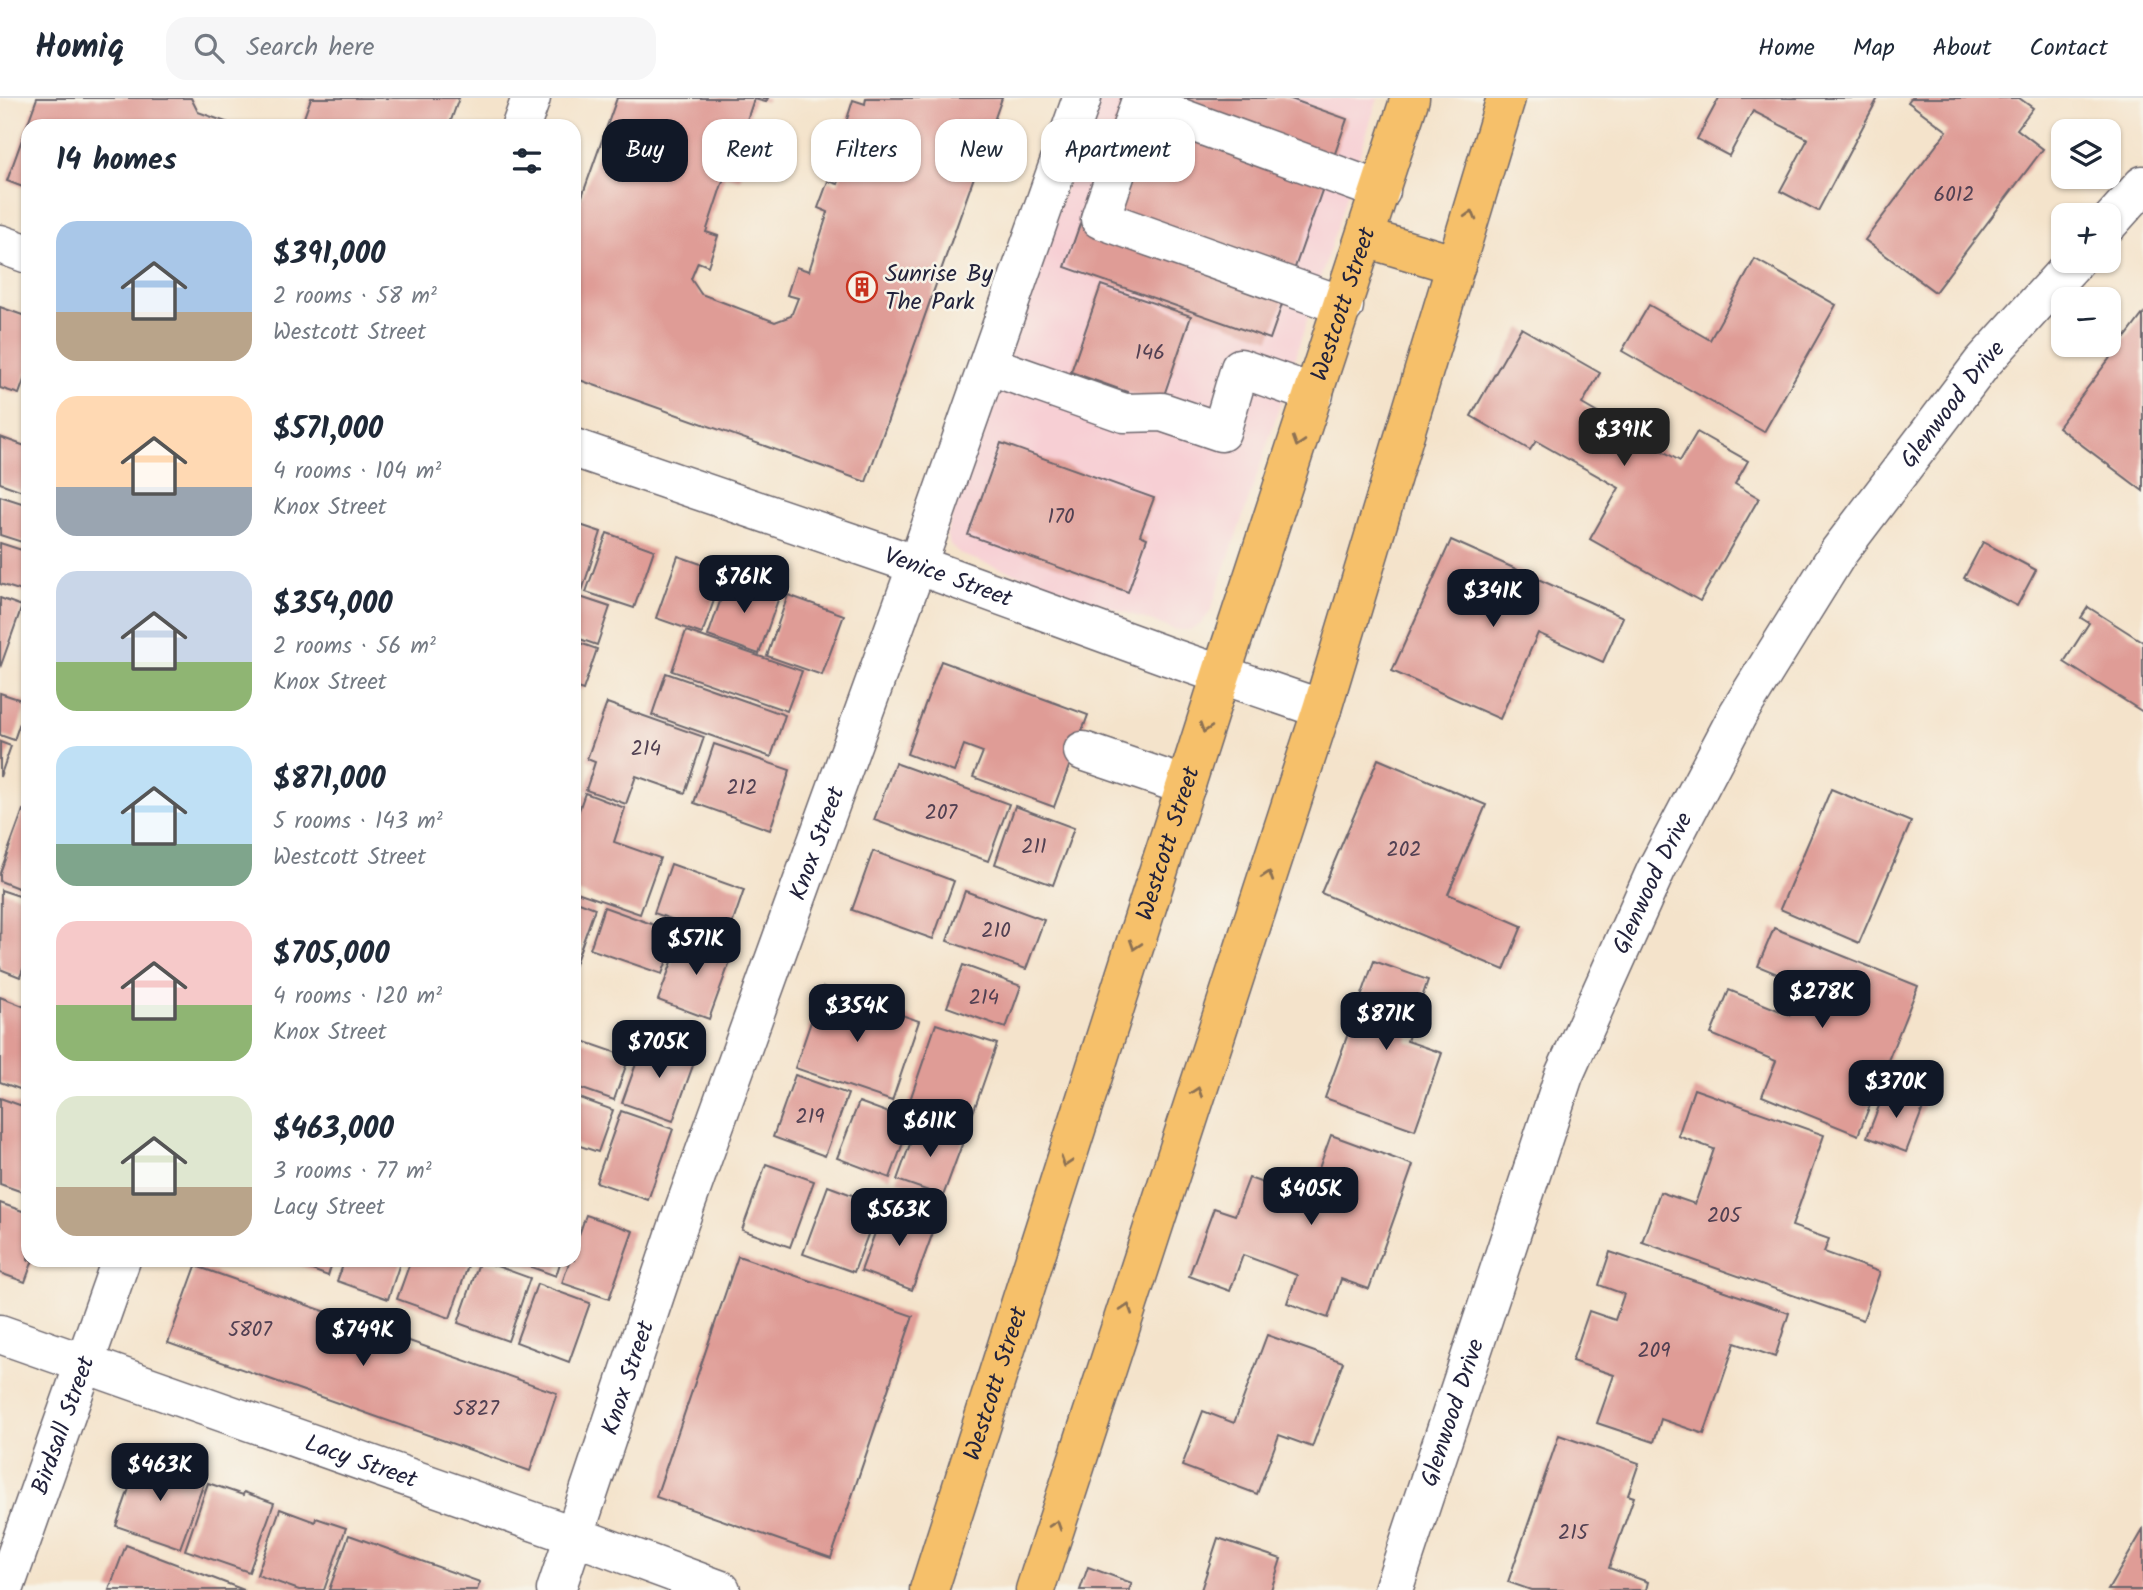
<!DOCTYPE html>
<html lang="en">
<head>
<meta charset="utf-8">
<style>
	:root { --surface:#fff; --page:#f6f6f7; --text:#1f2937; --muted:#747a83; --line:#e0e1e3; --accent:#111827 }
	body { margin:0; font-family:Kalam,sans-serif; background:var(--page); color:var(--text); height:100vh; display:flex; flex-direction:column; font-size:26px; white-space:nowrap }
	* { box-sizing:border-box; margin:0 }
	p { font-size:23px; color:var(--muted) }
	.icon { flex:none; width:38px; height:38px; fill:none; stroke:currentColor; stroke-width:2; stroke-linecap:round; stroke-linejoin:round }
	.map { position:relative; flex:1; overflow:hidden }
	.details { position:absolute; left:21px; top:21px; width:560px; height:1148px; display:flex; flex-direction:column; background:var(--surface); border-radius:21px; box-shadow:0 2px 5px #0004 }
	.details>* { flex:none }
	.guide { position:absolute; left:602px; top:21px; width:665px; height:63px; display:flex; gap:14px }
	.controls { position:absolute; left:2051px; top:21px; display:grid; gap:14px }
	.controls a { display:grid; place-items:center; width:70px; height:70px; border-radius:14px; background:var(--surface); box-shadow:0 2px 5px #0004; font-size:35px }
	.price { position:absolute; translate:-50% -60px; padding:0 16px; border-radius:14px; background:var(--accent); color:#fff; font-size:23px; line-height:46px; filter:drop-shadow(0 2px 4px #0008) }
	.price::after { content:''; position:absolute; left:50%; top:42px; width:21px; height:16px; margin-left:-10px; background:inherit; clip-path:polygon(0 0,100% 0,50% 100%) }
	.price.on { background:#222; color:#fff }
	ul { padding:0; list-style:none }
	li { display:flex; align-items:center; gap:21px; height:175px; padding:0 35px }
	li span { display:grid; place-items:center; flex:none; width:196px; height:140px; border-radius:21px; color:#555 }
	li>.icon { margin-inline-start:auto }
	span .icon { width:84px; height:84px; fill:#fffc; stroke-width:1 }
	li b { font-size:30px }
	h2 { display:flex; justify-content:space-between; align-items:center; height:84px; padding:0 35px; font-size:30px }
	.chip { padding:0 24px; border-radius:21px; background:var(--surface); box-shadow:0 2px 5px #0004; font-size:24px; line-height:63px }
	.chip.on { background:var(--accent); color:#fff }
	header { display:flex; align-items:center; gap:42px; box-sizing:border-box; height:98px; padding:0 35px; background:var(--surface); border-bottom:2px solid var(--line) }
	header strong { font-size:33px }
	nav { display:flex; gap:38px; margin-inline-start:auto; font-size:24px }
	.search { width:490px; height:63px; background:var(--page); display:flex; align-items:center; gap:18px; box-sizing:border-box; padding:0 24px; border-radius:21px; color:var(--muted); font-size:26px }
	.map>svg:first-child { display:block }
	.built { fill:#f7cfd4 }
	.building { fill:#df9c96 }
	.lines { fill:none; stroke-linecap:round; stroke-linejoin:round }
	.minor-casing { stroke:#6c666d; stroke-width:41 }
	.major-casing { stroke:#6c666d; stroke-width:41 }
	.minor { stroke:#fff; stroke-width:38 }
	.major { stroke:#f6c06b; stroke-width:38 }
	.oneway { stroke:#8c7153 }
	.labels { text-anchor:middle; stroke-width:5; stroke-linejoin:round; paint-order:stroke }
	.number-label { font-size:21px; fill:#514052 }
	.poi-label { font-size:24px; fill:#22223b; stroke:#f7f3e8; text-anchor:start }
	.street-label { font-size:24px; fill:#22223b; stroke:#f7f3e8 }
</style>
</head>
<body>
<header>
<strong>Homiq</strong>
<div class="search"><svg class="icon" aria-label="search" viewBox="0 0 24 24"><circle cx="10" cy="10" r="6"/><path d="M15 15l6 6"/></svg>Search here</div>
<nav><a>Home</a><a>Map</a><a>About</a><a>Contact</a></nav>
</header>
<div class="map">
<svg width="2143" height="1492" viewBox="0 0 2143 1492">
	<rect width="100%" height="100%" fill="#f7f3e8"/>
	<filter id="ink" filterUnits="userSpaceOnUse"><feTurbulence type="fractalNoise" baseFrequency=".0143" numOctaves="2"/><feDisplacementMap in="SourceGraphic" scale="14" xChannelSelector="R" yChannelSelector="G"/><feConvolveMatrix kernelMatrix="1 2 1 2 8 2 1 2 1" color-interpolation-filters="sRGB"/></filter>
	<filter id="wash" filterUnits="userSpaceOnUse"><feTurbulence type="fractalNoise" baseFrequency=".00686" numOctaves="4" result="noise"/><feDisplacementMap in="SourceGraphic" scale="28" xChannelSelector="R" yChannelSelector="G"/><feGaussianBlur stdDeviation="1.57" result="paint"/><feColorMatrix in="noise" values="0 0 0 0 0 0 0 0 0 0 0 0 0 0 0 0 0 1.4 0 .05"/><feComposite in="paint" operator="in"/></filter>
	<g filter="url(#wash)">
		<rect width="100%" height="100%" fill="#f4e3cb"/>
		<!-- built -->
		<polygon class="built" points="1096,0 1378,0 1263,360 1210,514 1201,526 1191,532 1176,532 962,457 951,448 946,437"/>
		<g id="blocks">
			<!-- building -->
			<g class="building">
				<polygon points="37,0 191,0 198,14 237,28 28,28 28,91 7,83"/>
				<polygon points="311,0 459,0 449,28 301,28"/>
				<polygon points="617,0 768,0 766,4 754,1 738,49 749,51 740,81 725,77 706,134 718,138 708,168 698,164 691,181 701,196 775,224 791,218 798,200 787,197 796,169 809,173 828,114 818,110 828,83 838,86 855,35 844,31 853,2 865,6 866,0 1002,0 866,384 574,280 574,121"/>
				<polygon points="1124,0 1288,0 1347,21 1270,241 1065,169"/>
				<polygon points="1719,0 1878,0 1818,113 1780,93 1808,41 1753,13 1729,58 1697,41"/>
				<polygon points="1911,0 2019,0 2033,10 2017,31 2043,51 1935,194 1865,142 1947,33 1908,4"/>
				<polygon points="1755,161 1836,207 1764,334 1622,253 1649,207 1710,242"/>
				<polygon points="1101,187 1191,218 1161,306 1071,274"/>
				<polygon points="0,209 28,219 28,271 19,296 0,290"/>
				<polygon points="2143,216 2143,393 2058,329"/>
				<polygon points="1521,230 1600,275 1582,306 1680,363 1697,334 1748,363 1735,386 1759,400 1700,503 1590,441 1619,390 1536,343 1530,352 1471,318"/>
				<polygon points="0,339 28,349 28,395 0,385"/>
				<polygon points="1001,345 1154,400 1140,437 1147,440 1128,494 968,437"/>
				<polygon points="0,398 28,407 28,446 0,437"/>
				<polygon points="574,425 601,434 582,493 574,490"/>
				<polygon points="607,435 654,452 634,510 586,494"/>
				<polygon points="1451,442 1623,519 1603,564 1538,535 1500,621 1392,573"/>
				<polygon points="1983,444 2036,472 2017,508 1964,480"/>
				<polygon points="0,445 28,454 28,495 0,486"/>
				<polygon points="678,458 724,474 702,536 656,520"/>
				<polygon points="729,478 780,496 759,556 708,538"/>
				<polygon points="574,497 610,509 597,547 574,539"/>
				<polygon points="788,497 844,517 822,577 767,558"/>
				<polygon points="0,500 22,508 0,570"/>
				<polygon points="2088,509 2143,544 2143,614 2064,564 2089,525 2081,520"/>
				<polygon points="686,533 802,573 787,613 672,573"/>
				<polygon points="574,543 597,551 583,592 574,589"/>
				<polygon points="941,563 1088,617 1054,709 973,679 983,654 964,647 954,674 907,656"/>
				<polygon points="666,575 785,617 771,659 652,617"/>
				<polygon points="0,595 27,604 14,642 0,637"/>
				<polygon points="607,605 704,639 685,695 636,678 626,706 586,692 595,664 587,661"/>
				<polygon points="0,644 11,648 0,679"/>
				<polygon points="714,646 790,672 770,732 694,705"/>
				<polygon points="1378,661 1486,707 1448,796 1522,828 1504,872 1321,795"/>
				<polygon points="895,665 1009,706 988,763 874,722"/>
				<polygon points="1831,691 1911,724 1859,845 1780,811"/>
				<polygon points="585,695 625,710 614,744 660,760 640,816 574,793 574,727"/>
				<polygon points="1015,708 1074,730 1053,787 995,766"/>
				<polygon points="23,712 28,714 28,794 0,783 0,775"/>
				<polygon points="873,753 954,783 933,841 852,812"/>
				<polygon points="671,766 744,792 727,841 654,815"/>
				<polygon points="1,792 28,801 28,858 20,879 0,871"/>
				<polygon points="965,793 1044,822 1026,871 947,843"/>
				<polygon points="574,802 595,810 574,869"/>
				<polygon points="604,809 677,835 662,876 590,851"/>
				<polygon points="1774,830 1918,888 1858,1037 1762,998 1776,963 1711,936 1729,892 1790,917 1802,886 1758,868"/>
				<polygon points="682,837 733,855 709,921 658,902"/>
				<polygon points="1374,863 1428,882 1407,943 1442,955 1415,1032 1325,1000"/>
				<polygon points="963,867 1021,888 1006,930 947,909"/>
				<polygon points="823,889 919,923 892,1003 795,970"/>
				<polygon points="0,899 28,910 28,994 0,984"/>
				<polygon points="936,926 997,946 967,1032 907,1011"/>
				<polygon points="574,940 629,959 614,1002 574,988"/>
				<polygon points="645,941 696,959 673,1023 622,1005"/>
				<polygon points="795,977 848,996 825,1058 773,1039"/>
				<polygon points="1886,990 1925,1005 1906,1054 1867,1039"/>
				<polygon points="1694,991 1824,1037 1792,1128 1829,1141 1824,1154 1880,1174 1863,1222 1642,1144 1660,1094 1695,1106 1714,1051 1678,1038"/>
				<polygon points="574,998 613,1012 598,1054 574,1046"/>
				<polygon points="0,1000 28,1010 28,1096 0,1086"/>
				<polygon points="859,1004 911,1023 890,1080 837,1060"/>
				<polygon points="621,1013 673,1031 648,1102 596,1084"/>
				<polygon points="918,1024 964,1041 943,1098 897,1082"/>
				<polygon points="1331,1037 1413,1067 1369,1191 1341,1181 1328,1220 1287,1205 1297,1177 1243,1157 1230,1193 1189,1178 1214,1110 1235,1117 1249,1080 1308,1101"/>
				<polygon points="766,1066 814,1083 790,1149 742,1132"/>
				<polygon points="828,1088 879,1107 854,1174 803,1156"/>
				<polygon points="0,1105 28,1115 28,1162 33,1162 25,1184 0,1175"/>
				<polygon points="885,1108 936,1126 912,1192 861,1173"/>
				<polygon points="586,1117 633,1133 609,1201 562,1185 570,1162 574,1162 574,1151"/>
				<polygon points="1610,1154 1789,1215 1775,1259 1735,1245 1704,1336 1661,1321 1654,1344 1597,1325 1614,1277 1572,1263 1589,1213 1615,1222 1624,1196 1599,1187"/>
				<polygon points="738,1158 913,1218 831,1460 656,1399"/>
				<polygon points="285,1162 333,1162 328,1178"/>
				<polygon points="345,1162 401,1162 388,1201 337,1183"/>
				<polygon points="411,1162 470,1162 450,1220 397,1201"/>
				<polygon points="480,1162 530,1180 508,1243 458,1225"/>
				<polygon points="512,1162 561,1162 556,1178"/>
				<polygon points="196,1168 557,1295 530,1373 168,1245"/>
				<polygon points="537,1186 590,1205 569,1264 516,1244"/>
				<polygon points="1267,1237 1343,1264 1312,1349 1279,1337 1257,1396 1182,1368 1203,1313 1234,1325"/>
				<polygon points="1559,1337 1639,1365 1628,1397 1634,1399 1609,1470 1648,1484 1646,1492 1531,1492 1508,1484"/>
				<polygon points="140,1359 170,1369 169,1372 204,1385 180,1450 116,1428"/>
				<polygon points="208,1385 243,1397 244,1394 274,1405 249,1474 185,1452"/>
				<polygon points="280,1411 315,1424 316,1420 346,1430 324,1492 299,1492 257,1477"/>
				<polygon points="2143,1432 2143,1492 2108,1492"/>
				<polygon points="349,1437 480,1484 477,1492 329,1492"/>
				<polygon points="1218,1440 1281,1461 1271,1492 1201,1492"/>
				<polygon points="126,1447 244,1492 109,1492"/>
				<polygon points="1088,1469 1132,1485 1129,1492 1080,1492"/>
			</g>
		</g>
	</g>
	<g filter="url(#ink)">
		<use href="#blocks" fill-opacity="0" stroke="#6c666d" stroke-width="2"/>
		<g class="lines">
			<!-- minor casing -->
			<g class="minor-casing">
				<g id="minor">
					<polyline points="521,28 531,0"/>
					<polyline points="2109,125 2143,87"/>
					<polyline points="0,146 28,156"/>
					<polyline points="1344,208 1100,121 1140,5 1381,93"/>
					<polyline points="988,267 1124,315 1162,314 1221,334 1240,270 1314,296"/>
					<path id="s1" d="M574,350L917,467L1167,558L1322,611"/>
					<polyline points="1083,653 1186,688"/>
					<path id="s2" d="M0,1236L575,1438L721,1492"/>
					<path id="s3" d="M4,1492L121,1162"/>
					<path id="s4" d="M556,1492L678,1128L917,467L1082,0"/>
					<path id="s5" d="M1393,1492L1564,977L1656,772L1738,616L1838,455L1983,264L2075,163"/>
				</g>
			</g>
			<!-- major casing -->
			<g class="major-casing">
				<g id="major">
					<polyline points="1366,140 1456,167"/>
					<path id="s6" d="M929,1492L1221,577L1410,0"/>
					<polyline points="1035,1492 1322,611 1506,0"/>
				</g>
			</g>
			<!-- minor -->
			<use href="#minor" class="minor"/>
			<!-- major -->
			<use href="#major" class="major"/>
		</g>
		<!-- one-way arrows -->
		<defs><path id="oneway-chevron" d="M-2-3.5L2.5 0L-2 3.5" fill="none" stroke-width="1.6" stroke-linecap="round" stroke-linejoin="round" transform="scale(1.75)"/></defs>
		<g class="oneway">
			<use href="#oneway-chevron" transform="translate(1471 117) rotate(-74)"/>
			<use href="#oneway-chevron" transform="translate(1298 344) rotate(108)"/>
			<use href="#oneway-chevron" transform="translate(1205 630) rotate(108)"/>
			<use href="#oneway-chevron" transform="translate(1268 778) rotate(-72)"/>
			<use href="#oneway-chevron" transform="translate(1135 847) rotate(108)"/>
			<use href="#oneway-chevron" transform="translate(1197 994) rotate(-72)"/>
			<use href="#oneway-chevron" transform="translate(1066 1064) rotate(108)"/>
			<use href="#oneway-chevron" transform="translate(1127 1211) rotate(-72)"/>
			<use href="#oneway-chevron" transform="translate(1056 1427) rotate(-72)"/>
		</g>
	</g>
	<!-- icons -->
	<defs>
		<g id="building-ring" transform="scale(1.575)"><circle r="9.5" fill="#f7f3e8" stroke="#c8321e" stroke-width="1.5"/><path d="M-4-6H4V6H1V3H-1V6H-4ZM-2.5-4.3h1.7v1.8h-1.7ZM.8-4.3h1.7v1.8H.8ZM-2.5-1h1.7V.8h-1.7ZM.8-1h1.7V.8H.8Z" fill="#c8321e"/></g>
	</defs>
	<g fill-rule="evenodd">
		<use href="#building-ring" x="862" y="189"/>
	</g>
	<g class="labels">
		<!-- number labels -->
		<g class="number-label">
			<text x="1954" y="103">6012</text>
			<text x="1150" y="261">146</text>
			<text x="1061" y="425">170</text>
			<text x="646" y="657">214</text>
			<text x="742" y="696">212</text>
			<text x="941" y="721">207</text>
			<text x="1034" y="755">211</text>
			<text x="1404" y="758">202</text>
			<text x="996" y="839">210</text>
			<text x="984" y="906">214</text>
			<text x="810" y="1025">219</text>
			<text x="1724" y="1124">205</text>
			<text x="250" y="1238">5807</text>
			<text x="1654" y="1259">209</text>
			<text x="476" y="1317">5827</text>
			<text x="1573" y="1441">215</text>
		</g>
		<!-- poi labels -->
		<g class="poi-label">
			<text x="885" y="183">Sunrise By<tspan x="885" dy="28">The Park</tspan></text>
		</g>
		<!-- street labels -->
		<g class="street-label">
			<text dy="8" stroke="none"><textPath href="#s6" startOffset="1351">Westcott Street</textPath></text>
			<text dy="8" stroke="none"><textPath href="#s5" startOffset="1321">Glenwood Drive</textPath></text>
			<text dy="8" stroke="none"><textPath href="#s1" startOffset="396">Venice Street</textPath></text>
			<text dy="8" stroke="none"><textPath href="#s4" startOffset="791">Knox Street</textPath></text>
			<text dy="8" stroke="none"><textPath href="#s6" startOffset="784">Westcott Street</textPath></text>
			<text dy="8" stroke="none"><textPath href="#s5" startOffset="754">Glenwood Drive</textPath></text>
			<text dy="8" stroke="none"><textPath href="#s4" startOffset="224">Knox Street</textPath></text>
			<text dy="8" stroke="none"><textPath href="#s6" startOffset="217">Westcott Street</textPath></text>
			<text dy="8" stroke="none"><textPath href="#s5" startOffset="187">Glenwood Drive</textPath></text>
			<text dy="8" stroke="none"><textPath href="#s3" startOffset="175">Birdsall Street</textPath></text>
			<text dy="8" stroke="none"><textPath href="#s2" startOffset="383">Lacy Street</textPath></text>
		</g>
	</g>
</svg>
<div class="controls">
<a><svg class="icon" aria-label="layers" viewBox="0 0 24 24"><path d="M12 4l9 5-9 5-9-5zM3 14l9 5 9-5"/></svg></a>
<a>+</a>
<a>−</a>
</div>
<b class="price on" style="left:1624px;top:370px">$391K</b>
<b class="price" style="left:744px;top:517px">$761K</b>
<b class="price" style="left:1493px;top:531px">$341K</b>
<b class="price" style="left:696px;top:879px">$571K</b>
<b class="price" style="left:1822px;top:932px">$278K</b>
<b class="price" style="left:857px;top:946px">$354K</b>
<b class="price" style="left:1386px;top:954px">$871K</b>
<b class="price" style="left:659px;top:982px">$705K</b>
<b class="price" style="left:1896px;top:1022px">$370K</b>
<b class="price" style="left:930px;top:1061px">$611K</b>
<b class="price" style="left:1311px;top:1129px">$405K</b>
<b class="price" style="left:899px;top:1150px">$563K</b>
<b class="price" style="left:363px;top:1270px">$749K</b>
<b class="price" style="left:160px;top:1405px">$463K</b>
<div class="guide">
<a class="chip on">Buy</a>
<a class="chip">Rent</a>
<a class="chip">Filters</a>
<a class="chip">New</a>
<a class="chip">Apartment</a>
</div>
<section class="details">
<h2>14 homes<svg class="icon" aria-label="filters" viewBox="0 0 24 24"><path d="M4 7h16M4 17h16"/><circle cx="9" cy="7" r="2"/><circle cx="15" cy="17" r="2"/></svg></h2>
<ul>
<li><span style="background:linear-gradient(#a9c7e8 65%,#b9a48a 0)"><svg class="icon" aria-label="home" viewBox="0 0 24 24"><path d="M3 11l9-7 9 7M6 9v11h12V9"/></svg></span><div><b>$391,000</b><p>2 rooms · 58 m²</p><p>Westcott Street</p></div></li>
<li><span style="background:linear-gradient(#ffd9b3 65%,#9aa5b1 0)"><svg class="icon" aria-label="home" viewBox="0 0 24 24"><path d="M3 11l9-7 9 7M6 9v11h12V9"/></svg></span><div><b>$571,000</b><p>4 rooms · 104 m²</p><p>Knox Street</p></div></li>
<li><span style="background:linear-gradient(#c9d6e8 65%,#8fb573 0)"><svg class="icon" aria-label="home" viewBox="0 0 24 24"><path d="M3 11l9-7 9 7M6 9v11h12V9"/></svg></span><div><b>$354,000</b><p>2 rooms · 56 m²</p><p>Knox Street</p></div></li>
<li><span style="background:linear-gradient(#bfe0f5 70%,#7fa58c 0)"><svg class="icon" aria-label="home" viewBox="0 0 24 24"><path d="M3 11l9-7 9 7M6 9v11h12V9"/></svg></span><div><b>$871,000</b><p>5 rooms · 143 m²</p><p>Westcott Street</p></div></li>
<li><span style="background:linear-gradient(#f6c9c9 60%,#8fb573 0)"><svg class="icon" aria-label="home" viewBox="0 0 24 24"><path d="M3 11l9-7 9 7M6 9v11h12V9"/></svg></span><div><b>$705,000</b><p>4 rooms · 120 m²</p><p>Knox Street</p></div></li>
<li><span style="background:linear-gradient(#dfe7d0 65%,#b9a48a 0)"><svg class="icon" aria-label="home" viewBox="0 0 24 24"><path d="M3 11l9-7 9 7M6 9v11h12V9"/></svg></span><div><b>$463,000</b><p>3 rooms · 77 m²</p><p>Lacy Street</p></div></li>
</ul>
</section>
</div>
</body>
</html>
